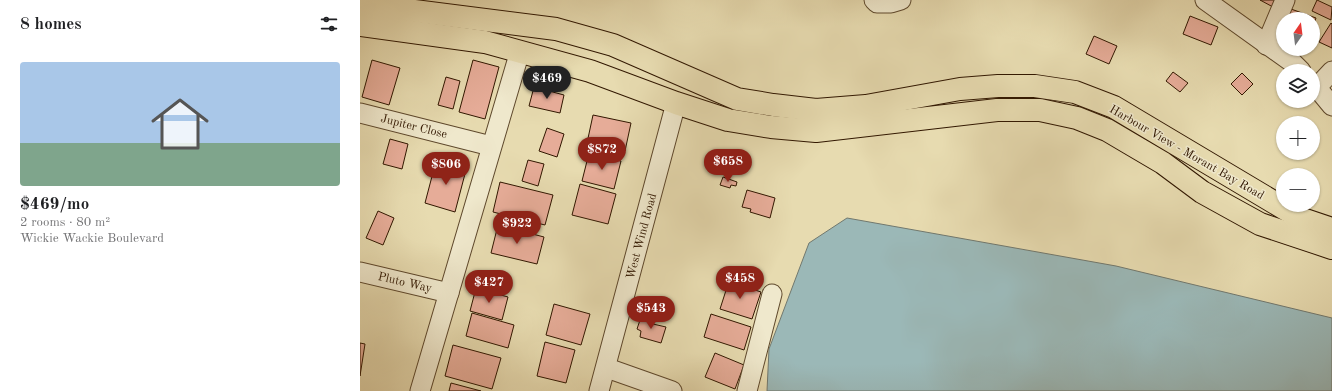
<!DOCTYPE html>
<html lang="en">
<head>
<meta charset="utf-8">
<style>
	:root { --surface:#fff; --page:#f6f6f6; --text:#202124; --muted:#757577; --accent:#8f2418 }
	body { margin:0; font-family:"Old Standard TT",serif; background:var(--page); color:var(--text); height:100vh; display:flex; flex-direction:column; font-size:15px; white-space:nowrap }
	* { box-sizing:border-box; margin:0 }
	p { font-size:13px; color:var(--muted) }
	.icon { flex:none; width:22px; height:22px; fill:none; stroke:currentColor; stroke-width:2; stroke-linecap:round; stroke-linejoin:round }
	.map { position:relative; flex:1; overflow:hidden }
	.drawer { display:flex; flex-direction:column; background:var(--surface); width:360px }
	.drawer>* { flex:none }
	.needle { width:26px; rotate:14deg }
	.buttons { position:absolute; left:916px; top:12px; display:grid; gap:8px }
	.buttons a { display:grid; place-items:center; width:44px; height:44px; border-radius:50%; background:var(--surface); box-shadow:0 1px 3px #0004; font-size:20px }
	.price { position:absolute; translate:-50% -34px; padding:0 9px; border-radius:14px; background:var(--accent); color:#fff; font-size:13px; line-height:26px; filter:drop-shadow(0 1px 2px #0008) }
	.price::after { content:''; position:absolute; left:50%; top:24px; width:12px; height:9px; margin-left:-6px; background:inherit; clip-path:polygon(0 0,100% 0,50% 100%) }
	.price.on { background:#222; color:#fff }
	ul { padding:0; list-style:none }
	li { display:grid; align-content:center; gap:8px; height:212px; padding:0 20px }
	li span { display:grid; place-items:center; height:124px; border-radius:4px; color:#555 }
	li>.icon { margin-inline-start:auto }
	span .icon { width:72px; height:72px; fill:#fffc; stroke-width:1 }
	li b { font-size:17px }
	h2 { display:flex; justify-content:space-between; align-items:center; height:48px; padding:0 20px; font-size:17px }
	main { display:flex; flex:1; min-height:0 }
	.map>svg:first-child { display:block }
	.water { fill:#9bb8b7; stroke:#71786e }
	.building { fill:#e6ac98; stroke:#311700 }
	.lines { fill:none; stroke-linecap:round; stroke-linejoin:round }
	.minor-casing { stroke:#5e482c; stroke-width:21 }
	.highway-casing { stroke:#311700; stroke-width:24 }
	.minor { stroke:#efe8cc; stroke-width:19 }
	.highway { stroke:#e7dbb0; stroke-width:22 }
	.labels { text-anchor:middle; stroke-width:3; stroke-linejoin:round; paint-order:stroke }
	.street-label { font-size:12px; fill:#311700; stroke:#efe8cc }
</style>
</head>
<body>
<main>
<section class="drawer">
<h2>8 homes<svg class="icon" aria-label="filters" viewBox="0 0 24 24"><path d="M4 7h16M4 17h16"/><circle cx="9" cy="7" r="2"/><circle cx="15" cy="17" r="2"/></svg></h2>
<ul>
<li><span style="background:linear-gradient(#a9c7e8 65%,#7fa58c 0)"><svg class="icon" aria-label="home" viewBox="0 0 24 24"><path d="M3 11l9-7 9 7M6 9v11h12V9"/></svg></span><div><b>$469/mo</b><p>2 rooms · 80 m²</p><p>Wickie Wackie Boulevard</p></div></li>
</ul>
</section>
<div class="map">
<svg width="972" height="391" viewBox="0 0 972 391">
	<rect width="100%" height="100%" fill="#e7dbb0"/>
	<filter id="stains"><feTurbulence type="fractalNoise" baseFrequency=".005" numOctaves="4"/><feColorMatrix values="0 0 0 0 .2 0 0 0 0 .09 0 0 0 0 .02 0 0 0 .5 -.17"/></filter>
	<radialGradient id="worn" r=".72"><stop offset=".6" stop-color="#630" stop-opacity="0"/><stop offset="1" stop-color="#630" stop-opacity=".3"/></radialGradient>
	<!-- water -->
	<polygon class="water" points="487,218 756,266 972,318 972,391 407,391 409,349 449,243"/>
	<!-- building -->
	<g class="building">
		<polygon points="900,0 916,0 913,7"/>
		<polygon points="957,0 972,7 971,20 952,11"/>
		<polygon points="931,9 956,18 953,26 953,19 928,19"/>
		<polygon points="830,16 858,27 851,45 823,34"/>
		<polygon points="971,23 972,24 972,48 959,42"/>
		<polygon points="734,36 757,46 749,64 726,54"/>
		<polygon points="12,60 40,68 29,105 2,97"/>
		<polygon points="113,60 139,67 125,119 99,112"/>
		<polygon points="813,72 828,83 820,92 806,81"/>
		<polygon points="882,73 893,84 882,95 871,84"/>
		<polygon points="86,77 100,81 93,109 78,105"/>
		<polygon points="174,87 204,95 200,113 169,106"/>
		<polygon points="233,115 271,123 265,151 227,143"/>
		<polygon points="187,128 204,134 197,157 179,151"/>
		<polygon points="30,139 48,144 42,169 23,164"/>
		<polygon points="229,153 261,161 254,189 222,181"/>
		<polygon points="168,160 184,164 178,186 162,181"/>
		<polygon points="76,161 106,170 95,212 65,203"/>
		<polygon points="363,177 377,182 376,186 371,185 370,188 360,185"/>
		<polygon points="140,182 193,195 185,225 133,212"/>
		<polygon points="220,184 256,194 248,224 212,215"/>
		<polygon points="387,190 415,198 410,218 390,212 391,209 382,207"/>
		<polygon points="18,211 34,218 23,245 6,238"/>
		<polygon points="138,225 184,237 177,264 131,253"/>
		<polygon points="369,281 401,292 392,319 360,309"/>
		<polygon points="116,288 148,297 142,320 110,311"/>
		<polygon points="194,304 230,314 221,345 186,335"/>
		<polygon points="112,313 154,325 148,348 106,336"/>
		<polygon points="351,314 391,327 384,350 344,337"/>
		<polygon points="281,317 294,321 293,324 306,327 301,343 280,337 281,331 277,329"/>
		<polygon points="185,342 215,350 206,383 177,376"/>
		<polygon points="0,343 5,344 0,376"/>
		<polygon points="93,345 141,358 132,389 85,376"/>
		<polygon points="355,353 384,365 375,389 345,377"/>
		<polygon points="91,383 121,391 89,391"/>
	</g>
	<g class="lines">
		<!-- minor casing -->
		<g class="minor-casing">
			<g id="minor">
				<polyline points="514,0 517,3 531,3 541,0"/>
				<polyline points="845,0 933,63 941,71"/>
				<polyline points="906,45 925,0"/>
				<polyline points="953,83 972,106"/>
				<polyline points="957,87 972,71"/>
				<polyline points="0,113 131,146"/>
				<polyline points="0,272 89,293"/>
				<polyline points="247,368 312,391"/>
				<polyline points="60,391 160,51"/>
				<polyline points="239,391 316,103"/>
				<polyline points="387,391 412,294"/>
			</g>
		</g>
		<!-- highway casing -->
		<g class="highway-casing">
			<g id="highway">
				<polyline points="0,4 196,29 253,45 377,99 413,105 456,110 506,106 600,89 638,86 675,86 715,92 754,107 942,219 972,229"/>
				<polyline points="0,25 125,42 230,71 316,103 368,120 411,127 456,131 637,110 680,110 717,118 747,130 769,143 803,163 842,192 900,224 972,248"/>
			</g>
		</g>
		<!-- minor -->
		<use href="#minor" class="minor"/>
		<!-- highway -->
		<use href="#highway" class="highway"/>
	</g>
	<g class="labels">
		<!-- street labels -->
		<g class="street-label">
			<text transform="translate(54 126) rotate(14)" y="4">Jupiter Close</text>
			<text transform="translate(827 152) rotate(30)" y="4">Harbour View - Morant Bay Road</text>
			<text transform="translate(281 236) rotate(-75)" y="4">West Wind Road</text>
			<text transform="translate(45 282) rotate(13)" y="4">Pluto Way</text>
		</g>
	</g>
	<rect width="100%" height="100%" filter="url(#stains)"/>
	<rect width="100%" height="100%" fill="url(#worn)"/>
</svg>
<div class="buttons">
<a><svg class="needle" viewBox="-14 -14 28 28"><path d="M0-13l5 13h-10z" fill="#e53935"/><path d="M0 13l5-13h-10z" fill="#757577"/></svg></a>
<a><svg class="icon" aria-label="layers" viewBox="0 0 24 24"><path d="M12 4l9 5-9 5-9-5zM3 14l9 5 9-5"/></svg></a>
<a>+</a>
<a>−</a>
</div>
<b class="price on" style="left:187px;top:100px">$469</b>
<b class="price" style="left:242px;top:171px">$872</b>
<b class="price" style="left:368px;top:183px">$658</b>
<b class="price" style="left:86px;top:186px">$806</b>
<b class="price" style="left:157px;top:245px">$922</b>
<b class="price" style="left:380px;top:300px">$458</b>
<b class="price" style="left:129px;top:304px">$427</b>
<b class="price" style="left:291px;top:330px">$543</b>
</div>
</main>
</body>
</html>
